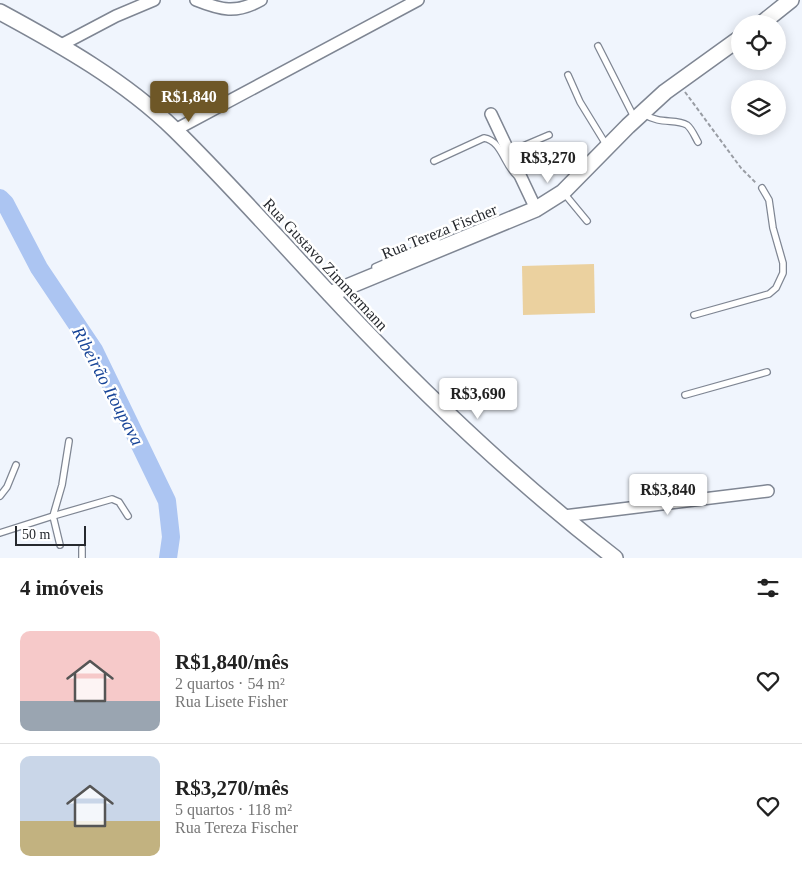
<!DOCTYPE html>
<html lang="pt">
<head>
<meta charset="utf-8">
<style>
	:root { --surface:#fff; --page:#f2f2f2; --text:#222; --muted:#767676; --line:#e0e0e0; --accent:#6e5727 }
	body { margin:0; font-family:"Times New Roman",serif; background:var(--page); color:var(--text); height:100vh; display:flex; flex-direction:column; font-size:19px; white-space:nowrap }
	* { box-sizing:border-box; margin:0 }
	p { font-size:16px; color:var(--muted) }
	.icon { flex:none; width:28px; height:28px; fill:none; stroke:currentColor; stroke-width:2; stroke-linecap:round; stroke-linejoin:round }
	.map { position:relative; height:558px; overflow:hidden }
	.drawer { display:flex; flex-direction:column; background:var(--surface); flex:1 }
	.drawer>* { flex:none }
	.buttons { position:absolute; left:731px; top:15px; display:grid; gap:10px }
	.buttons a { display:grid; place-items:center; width:55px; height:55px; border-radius:50%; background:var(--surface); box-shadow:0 2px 12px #0003; font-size:25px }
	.scale { position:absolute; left:15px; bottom:12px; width:71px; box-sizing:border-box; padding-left:5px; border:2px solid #26292e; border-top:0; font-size:14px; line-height:18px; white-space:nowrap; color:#26292e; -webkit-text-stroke:4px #fff; paint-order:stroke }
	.price { position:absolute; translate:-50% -42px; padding:0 11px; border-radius:5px; background:#fff; color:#222; font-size:16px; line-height:32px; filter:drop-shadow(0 1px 2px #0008) }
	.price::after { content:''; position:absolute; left:50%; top:30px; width:15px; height:11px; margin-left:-8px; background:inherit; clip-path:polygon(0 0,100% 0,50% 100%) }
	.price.on { background:var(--accent); color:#fff }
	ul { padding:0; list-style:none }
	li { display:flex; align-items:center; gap:15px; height:125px; padding:0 20px }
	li+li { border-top:1px solid var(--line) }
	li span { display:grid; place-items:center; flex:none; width:140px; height:100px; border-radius:10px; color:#555 }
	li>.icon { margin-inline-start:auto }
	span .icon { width:60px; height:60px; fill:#fffc; stroke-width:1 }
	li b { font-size:21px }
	h2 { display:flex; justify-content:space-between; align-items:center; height:60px; padding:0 20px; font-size:21px }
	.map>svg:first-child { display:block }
	.green { fill:#ebd19f }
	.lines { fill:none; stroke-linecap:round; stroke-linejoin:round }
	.river { stroke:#acc5f2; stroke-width:18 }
	.lane-casing { stroke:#7f8693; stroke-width:8 }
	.street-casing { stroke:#7f8693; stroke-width:14 }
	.secondary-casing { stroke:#7f8693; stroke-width:18 }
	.path { stroke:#999da4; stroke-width:2; stroke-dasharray:4 2.5; stroke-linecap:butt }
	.lane { stroke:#fff; stroke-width:5.5 }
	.street { stroke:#fff; stroke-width:11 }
	.secondary { stroke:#fff; stroke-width:15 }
	.labels { text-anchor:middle; stroke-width:5; stroke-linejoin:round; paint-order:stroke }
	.street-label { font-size:16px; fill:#26292e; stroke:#fff }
	.water-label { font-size:18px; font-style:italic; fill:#184598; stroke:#fff }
</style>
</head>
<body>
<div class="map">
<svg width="802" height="558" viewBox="0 0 802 558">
	<rect width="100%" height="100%" fill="#f0f5fd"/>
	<!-- green -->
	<polygon class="green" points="594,264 595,313 523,315 522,266"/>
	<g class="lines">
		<!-- river -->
		<polyline class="river" points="0,198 5,203 39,268 94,350 167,501 171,537 168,558"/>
		<!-- lane casing -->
		<g class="lane-casing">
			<g id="lane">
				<polyline points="598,46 635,119"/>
				<polyline points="778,54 779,53"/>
				<polyline points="568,75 580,102 607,146"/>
				<path d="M644,114C660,125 676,118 687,125C692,129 695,137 698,142"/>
				<polyline points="509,152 549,135"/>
				<path d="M434,161L484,138C502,141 504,165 517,176"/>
				<polyline points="563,192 587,221"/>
				<polyline points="375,267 437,240"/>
				<polyline points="694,315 769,294 776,288 783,273 783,263 773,228 769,200 762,188"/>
				<polyline points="685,395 767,372"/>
				<polyline points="0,496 7,487 16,465"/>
				<polyline points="0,533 53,516 62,485 69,441"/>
				<polyline points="60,545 53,516 112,499 119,502 128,516"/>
				<polyline points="82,558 82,548"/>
			</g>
		</g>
		<!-- street casing -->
		<g class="street-casing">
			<g id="street">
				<path d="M196,0C221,10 236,14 261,0"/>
				<polyline points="61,45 116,16 154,0"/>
				<polyline points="491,114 536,209"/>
				<polyline points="175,130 418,0"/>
				<polyline points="564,516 768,491"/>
			</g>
		</g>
		<!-- secondary casing -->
		<g class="secondary-casing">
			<g id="secondary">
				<path d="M0,12C61,45 125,81 175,130C233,187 287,249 343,308C427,397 518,483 615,558"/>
				<polyline points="761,24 791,0"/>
				<polyline points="330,294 536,209 563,192 628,126 665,92 740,38"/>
			</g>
		</g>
		<!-- path -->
		<polyline class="path" points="685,92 741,168 756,183"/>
		<!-- lane -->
		<use href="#lane" class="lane"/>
		<!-- street -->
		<use href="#street" class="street"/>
		<!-- secondary -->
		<use href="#secondary" class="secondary"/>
	</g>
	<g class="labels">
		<!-- street labels -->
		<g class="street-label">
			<text transform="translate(439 231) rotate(-22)" y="6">Rua Tereza Fischer</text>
			<text transform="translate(326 264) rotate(47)" y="6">Rua Gustavo Zimmermann</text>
		</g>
		<!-- water labels -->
		<g class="water-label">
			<text transform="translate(108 386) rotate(62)" y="6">Ribeirão Itoupava</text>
		</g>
	</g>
</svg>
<div class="buttons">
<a><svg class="icon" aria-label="locate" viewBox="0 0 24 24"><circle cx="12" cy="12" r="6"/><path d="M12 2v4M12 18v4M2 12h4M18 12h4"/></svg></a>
<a><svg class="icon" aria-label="layers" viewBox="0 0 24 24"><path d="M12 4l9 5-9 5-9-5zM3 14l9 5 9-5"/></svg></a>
</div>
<div class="scale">50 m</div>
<b class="price on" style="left:189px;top:123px">R$1,840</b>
<b class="price" style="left:548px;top:184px">R$3,270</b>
<b class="price" style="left:478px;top:420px">R$3,690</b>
<b class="price" style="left:668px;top:516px">R$3,840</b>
</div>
<section class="drawer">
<h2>4 imóveis<svg class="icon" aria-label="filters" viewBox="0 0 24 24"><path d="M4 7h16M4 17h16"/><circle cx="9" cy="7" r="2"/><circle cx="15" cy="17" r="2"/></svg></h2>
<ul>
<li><span style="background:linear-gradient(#f6c9c9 70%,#9aa5b1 0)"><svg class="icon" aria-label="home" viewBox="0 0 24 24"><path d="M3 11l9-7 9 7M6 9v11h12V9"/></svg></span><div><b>R$1,840/mês</b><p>2 quartos · 54 m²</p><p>Rua Lisete Fisher</p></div><svg class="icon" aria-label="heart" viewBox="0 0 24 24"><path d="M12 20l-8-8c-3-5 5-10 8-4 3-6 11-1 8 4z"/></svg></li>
<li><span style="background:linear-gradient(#c9d6e8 65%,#c2b280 0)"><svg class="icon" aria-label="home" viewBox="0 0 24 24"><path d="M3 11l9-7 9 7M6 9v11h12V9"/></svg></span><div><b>R$3,270/mês</b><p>5 quartos · 118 m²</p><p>Rua Tereza Fischer</p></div><svg class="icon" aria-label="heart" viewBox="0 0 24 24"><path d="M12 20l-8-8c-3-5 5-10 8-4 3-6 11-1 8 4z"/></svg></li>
</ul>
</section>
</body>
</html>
